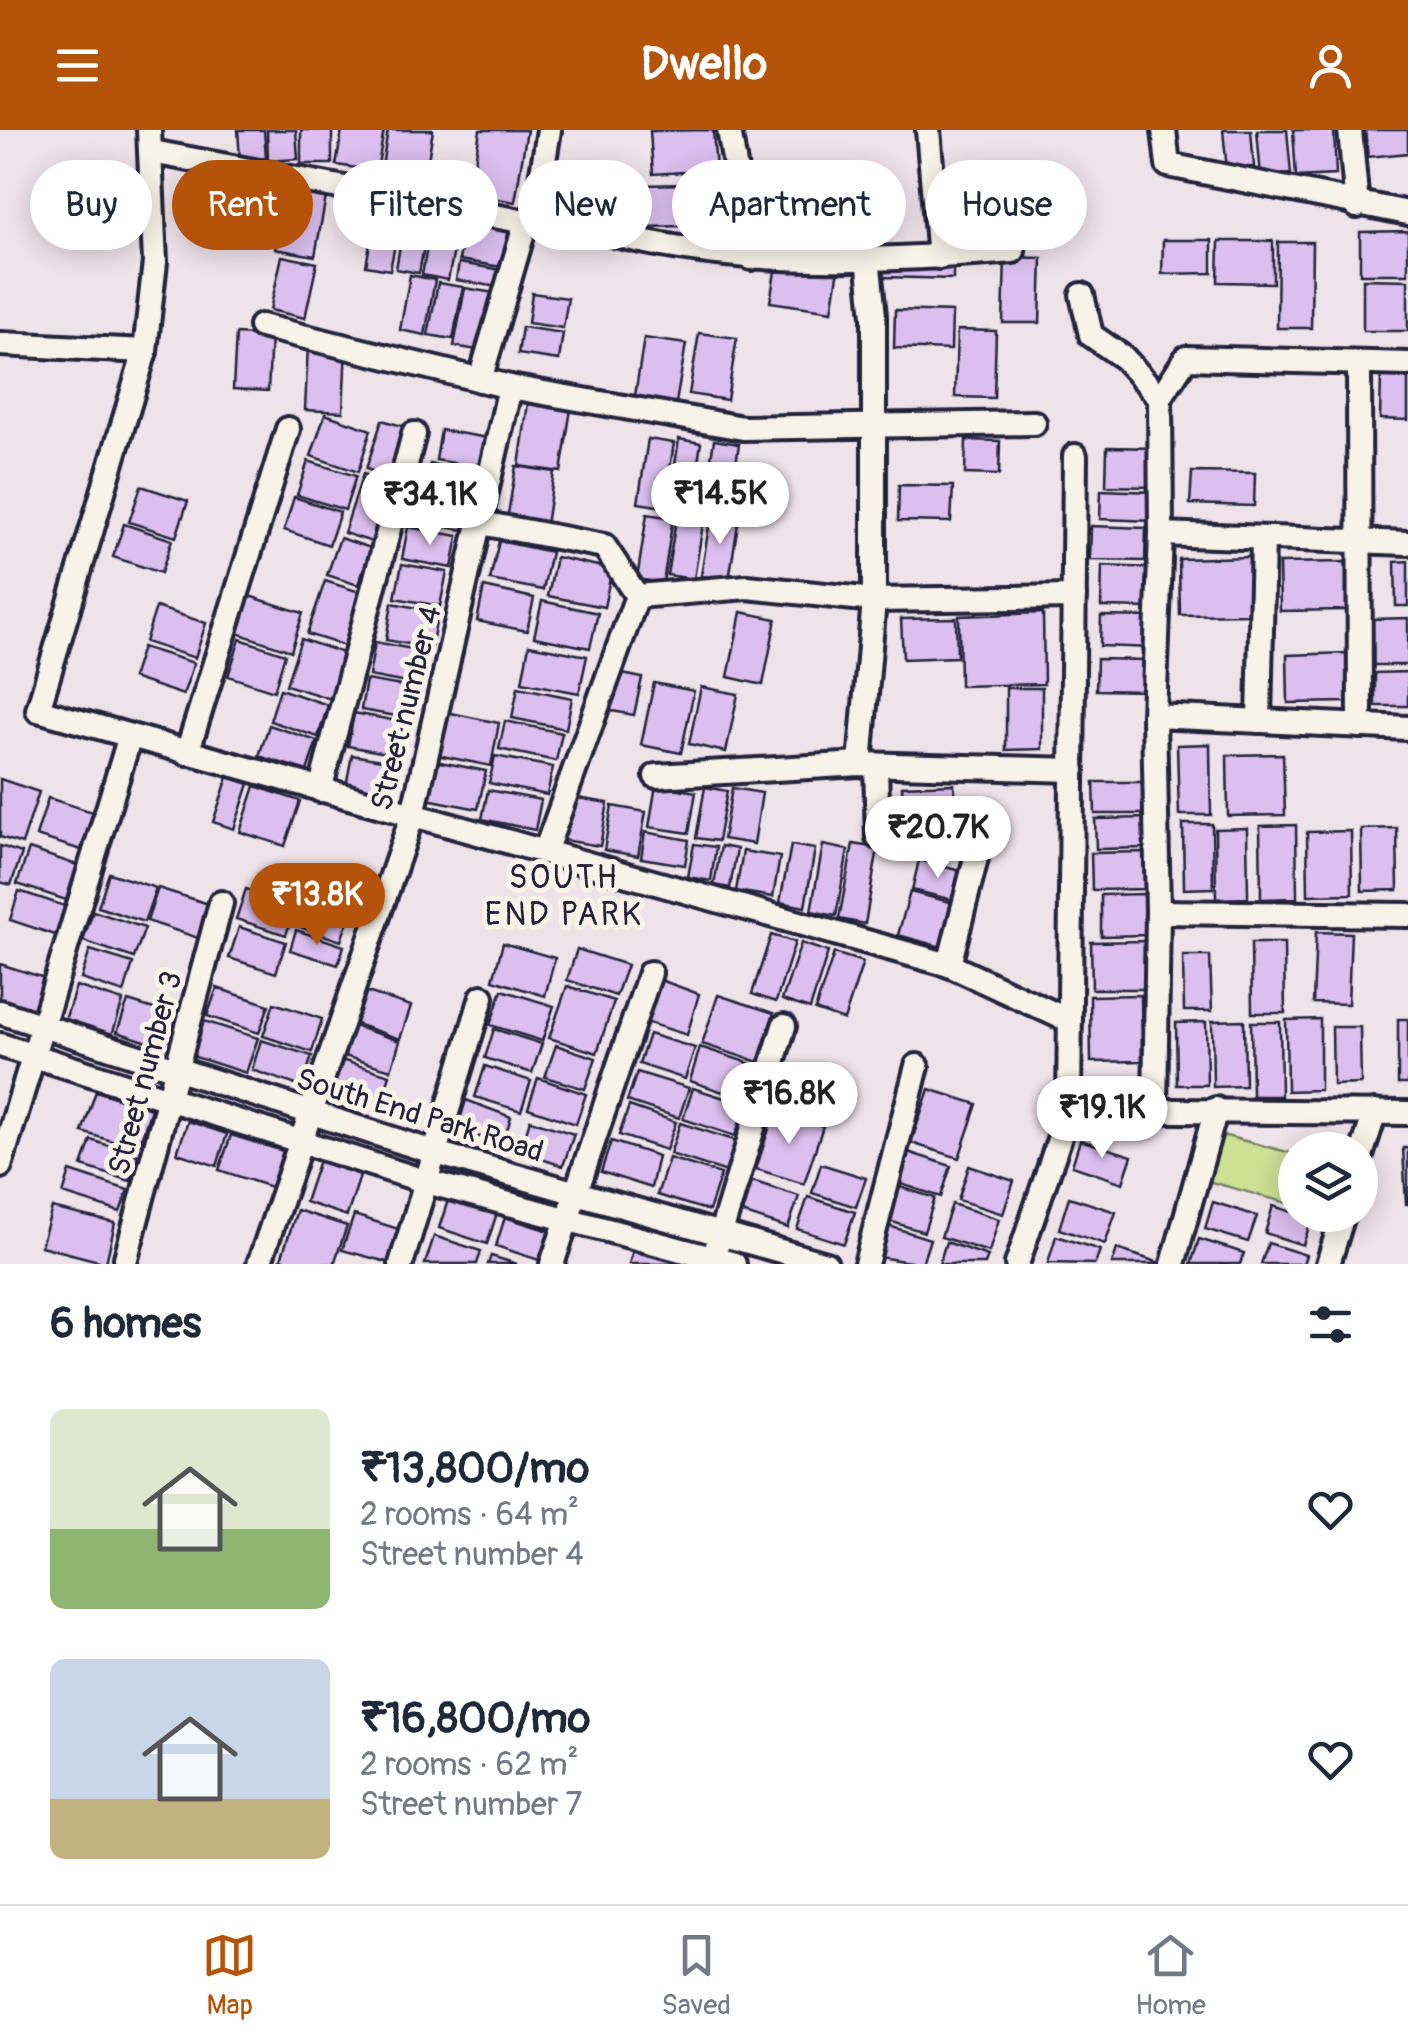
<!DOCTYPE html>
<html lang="en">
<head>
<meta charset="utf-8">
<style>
	:root { --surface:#fff; --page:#f2f2f3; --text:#1f2937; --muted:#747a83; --line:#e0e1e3; --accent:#b45309 }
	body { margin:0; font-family:Pangolin,sans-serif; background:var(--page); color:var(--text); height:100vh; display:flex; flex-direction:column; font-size:38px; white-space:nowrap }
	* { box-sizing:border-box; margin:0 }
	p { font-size:32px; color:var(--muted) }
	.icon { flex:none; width:55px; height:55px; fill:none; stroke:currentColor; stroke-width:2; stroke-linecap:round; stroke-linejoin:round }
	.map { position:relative; height:1134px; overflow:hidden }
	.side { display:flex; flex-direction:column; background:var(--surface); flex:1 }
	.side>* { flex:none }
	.guide { position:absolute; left:30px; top:30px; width:1350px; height:90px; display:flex; gap:20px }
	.buttons { position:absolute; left:1278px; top:1002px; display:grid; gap:20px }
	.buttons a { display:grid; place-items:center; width:100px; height:100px; border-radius:50%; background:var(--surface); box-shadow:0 5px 25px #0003; font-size:50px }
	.price { position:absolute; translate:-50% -85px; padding:0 22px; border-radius:35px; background:#fff; color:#222; font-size:32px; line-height:65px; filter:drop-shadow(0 2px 5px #0008) }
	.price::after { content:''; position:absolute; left:50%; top:60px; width:30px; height:22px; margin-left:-15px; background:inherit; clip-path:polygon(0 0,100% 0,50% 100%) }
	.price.current { background:var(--accent); color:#fff }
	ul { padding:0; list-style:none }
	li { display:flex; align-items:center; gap:30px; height:250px; padding:0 50px }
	li span { display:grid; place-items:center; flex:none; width:280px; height:200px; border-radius:15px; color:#555 }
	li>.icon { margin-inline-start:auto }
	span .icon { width:120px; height:120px; fill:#fffc; stroke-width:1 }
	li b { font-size:42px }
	h2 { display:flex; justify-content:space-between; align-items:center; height:120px; padding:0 50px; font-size:42px }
	.chip { padding:0 35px; border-radius:45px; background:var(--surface); box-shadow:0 5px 25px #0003; font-size:35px; line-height:90px }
	.chip.current { background:var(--accent); color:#fff }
	header { display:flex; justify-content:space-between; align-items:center; height:130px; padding:0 50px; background:var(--accent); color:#fff; font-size:45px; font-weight:800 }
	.menu { display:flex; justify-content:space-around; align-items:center; height:140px; border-top:2px solid var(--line); background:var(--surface); font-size:28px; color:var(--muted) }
	.menu a { display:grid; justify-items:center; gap:5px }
	.menu .current { color:var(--accent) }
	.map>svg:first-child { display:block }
	.green { fill:#cde094; stroke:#788168; stroke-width:2.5 }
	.building { fill:#dbbfee; stroke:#22223b; stroke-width:2.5 }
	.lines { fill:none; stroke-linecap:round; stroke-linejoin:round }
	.minor-casing { stroke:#22223b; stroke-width:30 }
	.minor { stroke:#f7f3e8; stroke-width:22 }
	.labels { text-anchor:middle; stroke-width:10; stroke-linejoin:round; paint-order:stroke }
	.street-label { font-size:30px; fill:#22223b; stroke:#f7f3e8 }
	.neighbourhood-label { font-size:32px; letter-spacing:2.5px; fill:#22223b; stroke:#f7f3e8 }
</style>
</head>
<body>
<header><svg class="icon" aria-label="menu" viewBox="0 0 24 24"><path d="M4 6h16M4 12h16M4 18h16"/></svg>Dwello<svg class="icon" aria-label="person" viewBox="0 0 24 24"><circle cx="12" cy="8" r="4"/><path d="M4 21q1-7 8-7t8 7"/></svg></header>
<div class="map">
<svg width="1408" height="1134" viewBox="0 0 1408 1134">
	<rect width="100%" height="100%" fill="#efe3ea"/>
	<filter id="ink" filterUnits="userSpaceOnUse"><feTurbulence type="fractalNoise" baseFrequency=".01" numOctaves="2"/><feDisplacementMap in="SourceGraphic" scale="20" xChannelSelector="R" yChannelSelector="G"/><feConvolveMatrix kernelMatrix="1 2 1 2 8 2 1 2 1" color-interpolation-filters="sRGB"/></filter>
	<g filter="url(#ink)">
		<!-- green -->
		<polygon class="green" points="1222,1005 1295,1024 1295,1075 1207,1051"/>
		<!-- building -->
		<g class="building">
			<polygon points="238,0 264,0 266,28 240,30"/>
			<polygon points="267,0 296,0 298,29 268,31"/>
			<rect x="301" y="0" width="31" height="34"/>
			<polygon points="342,0 384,0 377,41 336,35"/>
			<polygon points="388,0 433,0 424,55 380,48"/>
			<polygon points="480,0 527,0 515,72 470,64"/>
			<polygon points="713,0 716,40 653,44 650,1"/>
			<polygon points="1223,0 1251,0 1254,37 1227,40"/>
			<polygon points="1257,0 1287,0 1291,44 1261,47"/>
			<polygon points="1293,0 1334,0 1336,45 1296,47"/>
			<polygon points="1365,0 1408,0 1408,23 1368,27"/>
			<polygon points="727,53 728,95 644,97 643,55"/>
			<polygon points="286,60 326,67 315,126 275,119"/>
			<polygon points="377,73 402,77 390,140 366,136"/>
			<polygon points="406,80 430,85 419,143 396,139"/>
			<polygon points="467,88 510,96 502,137 459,130"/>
			<polygon points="432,90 459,95 448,150 422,145"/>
			<polygon points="1408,101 1408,144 1360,144 1360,102"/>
			<polygon points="1163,110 1212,110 1212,143 1162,144"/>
			<polygon points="1219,111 1273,111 1273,153 1218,152"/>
			<polygon points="1278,112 1312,112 1311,198 1277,198"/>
			<polygon points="282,126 317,133 305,188 270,180"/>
			<polygon points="1005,127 1042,128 1040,193 1003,193"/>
			<polygon points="777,129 839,139 832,181 770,172"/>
			<polygon points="884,131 953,133 953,149 883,147"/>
			<polygon points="459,133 502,140 498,157 456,150"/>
			<polygon points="410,145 435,150 425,205 400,200"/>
			<polygon points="1363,149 1408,150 1408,201 1363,201"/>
			<polygon points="438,153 463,157 453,209 428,205"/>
			<polygon points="465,158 494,163 483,221 454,216"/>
			<polygon points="532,163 568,168 563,198 528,193"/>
			<polygon points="895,180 952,182 951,220 894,218"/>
			<polygon points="522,197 563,203 559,230 518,224"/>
			<polygon points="957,200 996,201 994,268 955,267"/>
			<polygon points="699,203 737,208 727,270 689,264"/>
			<polygon points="236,204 271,206 268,261 233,259"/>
			<polygon points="644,208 686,214 675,279 634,272"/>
			<polygon points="308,215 346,217 343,282 305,280"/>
			<polygon points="1381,244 1408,244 1408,290 1380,289"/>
			<polygon points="528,273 571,279 561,342 519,336"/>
			<polygon points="325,284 371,300 358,342 311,326"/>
			<polygon points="382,290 412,299 395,349 366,339"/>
			<polygon points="441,300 488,308 482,338 436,330"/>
			<polygon points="648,309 674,313 664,377 638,373"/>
			<polygon points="679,309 701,313 691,376 669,373"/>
			<polygon points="714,310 739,314 729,380 703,376"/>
			<polygon points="966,310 1000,311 999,345 965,344"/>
			<polygon points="1107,317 1154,318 1153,357 1106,356"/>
			<polygon points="308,331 356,346 345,380 297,365"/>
			<polygon points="430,334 481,343 476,368 425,359"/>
			<polygon points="516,336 554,342 545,402 506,396"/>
			<polygon points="1192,342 1255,343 1254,376 1190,374"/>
			<polygon points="363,344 394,354 375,413 344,403"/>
			<polygon points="899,355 953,356 951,392 898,391"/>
			<polygon points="141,356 188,371 176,407 129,392"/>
			<polygon points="1101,360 1155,362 1154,391 1100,389"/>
			<polygon points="419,365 467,373 463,400 414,391"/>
			<polygon points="294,367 340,382 329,415 284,400"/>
			<polygon points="711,383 739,387 729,450 701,446"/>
			<polygon points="647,384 673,388 663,453 637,449"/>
			<polygon points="677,384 704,388 694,449 667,445"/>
			<polygon points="124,394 172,410 161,443 113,427"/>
			<polygon points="1091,396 1146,398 1145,431 1090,430"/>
			<polygon points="408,397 458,406 452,438 402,429"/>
			<polygon points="340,408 371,418 358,455 327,445"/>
			<polygon points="499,411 551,422 543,460 490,450"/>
			<polygon points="556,427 612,439 604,477 548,466"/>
			<polygon points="1251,427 1252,484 1180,485 1179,429"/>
			<polygon points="1408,431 1408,476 1396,476 1395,432"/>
			<polygon points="1346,432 1346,480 1280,481 1279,433"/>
			<polygon points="402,434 447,442 440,476 395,468"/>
			<polygon points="1102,436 1154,438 1153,478 1101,477"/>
			<polygon points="325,451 363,463 345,516 307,504"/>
			<polygon points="484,457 534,468 527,501 477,491"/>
			<polygon points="249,466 303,483 291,521 237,503"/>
			<polygon points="542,471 598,483 590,518 534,507"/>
			<polygon points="392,473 438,482 431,518 386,510"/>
			<polygon points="156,477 206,493 195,528 145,512"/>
			<polygon points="741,482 776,489 763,555 728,547"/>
			<polygon points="1043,483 1044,554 960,556 959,486"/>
			<polygon points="1101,486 1154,487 1153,518 1100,516"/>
			<polygon points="956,488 957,527 903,529 901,489"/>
			<polygon points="1408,488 1408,535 1372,535 1371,489"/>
			<polygon points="240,509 285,524 274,561 228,546"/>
			<polygon points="301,509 346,524 331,569 286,555"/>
			<polygon points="375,512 423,521 417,555 369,546"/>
			<polygon points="529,515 587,526 579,563 522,552"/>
			<polygon points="142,517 194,533 183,565 132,548"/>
			<polygon points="1348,523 1349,572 1288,573 1287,525"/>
			<polygon points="1097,529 1146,530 1145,561 1096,560"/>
			<polygon points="608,541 642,548 634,585 601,579"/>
			<polygon points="1408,542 1408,576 1375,576 1375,543"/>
			<polygon points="366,550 414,558 408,588 361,580"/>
			<polygon points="654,553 694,561 681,623 641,615"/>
			<polygon points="518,557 572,568 566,599 512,588"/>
			<polygon points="701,557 738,564 726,622 689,614"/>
			<polygon points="1006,558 1042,558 1042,619 1006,620"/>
			<polygon points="280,559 328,575 318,607 270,591"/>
			<polygon points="446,582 499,593 491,636 437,625"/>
			<polygon points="354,583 403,592 397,625 348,616"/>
			<polygon points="505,591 562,603 556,631 499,619"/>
			<polygon points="269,595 317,611 307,641 259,626"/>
			<polygon points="1210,614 1211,685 1179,685 1177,615"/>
			<polygon points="1283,624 1285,685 1228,686 1227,625"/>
			<polygon points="352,625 394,632 389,664 346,656"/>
			<polygon points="495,626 553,637 547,665 489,653"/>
			<polygon points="435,631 486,641 478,679 427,669"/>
			<polygon points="228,647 249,654 234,699 213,692"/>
			<polygon points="0,649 39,662 22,714 0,707"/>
			<polygon points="1094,652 1147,652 1147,684 1095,684"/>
			<polygon points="954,654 957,708 905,711 902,656"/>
			<polygon points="656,655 696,662 689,703 649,697"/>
			<polygon points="255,656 300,671 285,716 240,702"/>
			<polygon points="705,657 727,661 718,711 696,708"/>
			<polygon points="732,658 762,663 754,714 723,709"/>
			<polygon points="488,660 541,670 535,700 482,689"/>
			<polygon points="571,667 608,673 600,716 563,710"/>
			<polygon points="48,668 93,682 81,720 36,706"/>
			<polygon points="612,676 646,682 638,726 604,720"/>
			<polygon points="1148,688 1149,718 1096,719 1095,689"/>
			<polygon points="1183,694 1212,694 1213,758 1184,759"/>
			<polygon points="1296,695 1297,768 1261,769 1260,696"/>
			<polygon points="1247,698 1248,768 1216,769 1215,699"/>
			<polygon points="1397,698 1398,760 1362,761 1361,699"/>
			<polygon points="1351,701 1352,764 1308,765 1307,702"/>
			<polygon points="645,702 689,710 685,735 641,728"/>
			<polygon points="694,714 716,717 711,751 688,747"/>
			<polygon points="853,714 878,718 865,794 839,789"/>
			<polygon points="791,715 815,719 805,777 780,772"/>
			<polygon points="823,715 848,720 836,786 811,781"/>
			<polygon points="0,716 22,723 11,755 0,752"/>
			<polygon points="721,716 737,719 730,758 714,755"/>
			<polygon points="29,719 80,736 69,771 17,754"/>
			<polygon points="743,721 780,727 773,767 736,761"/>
			<polygon points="1147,722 1148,759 1092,760 1091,723"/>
			<polygon points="919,730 964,742 957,771 912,760"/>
			<polygon points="311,740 351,752 344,774 304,761"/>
			<polygon points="109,743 156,758 144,792 98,777"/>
			<polygon points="158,758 212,775 201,809 147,791"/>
			<polygon points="246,759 296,775 286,805 236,789"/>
			<polygon points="19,761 68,777 58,806 10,790"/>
			<polygon points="910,762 958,774 945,818 898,805"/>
			<polygon points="1146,764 1147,805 1101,806 1101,765"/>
			<polygon points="304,766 351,782 341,811 294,795"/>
			<polygon points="93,781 145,798 134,828 83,811"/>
			<polygon points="239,797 286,812 276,843 229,828"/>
			<polygon points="296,800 344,816 338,835 290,820"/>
			<polygon points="1316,802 1351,803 1348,874 1313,873"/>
			<polygon points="771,805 795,812 776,872 752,864"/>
			<polygon points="1146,811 1147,859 1092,859 1091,812"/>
			<polygon points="503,813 555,828 545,866 493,850"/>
			<polygon points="801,813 828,822 810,879 782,870"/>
			<polygon points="1251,813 1284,813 1285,883 1252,883"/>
			<polygon points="577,819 627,835 616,866 567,850"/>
			<polygon points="90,820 133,833 124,863 81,849"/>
			<polygon points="834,823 863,832 844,890 815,880"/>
			<polygon points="1183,826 1210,826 1212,881 1184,881"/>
			<polygon points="0,834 45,848 34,880 0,869"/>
			<polygon points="655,848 699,864 687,905 639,890"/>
			<polygon points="76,856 123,871 112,905 65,890"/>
			<polygon points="567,856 614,871 597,923 549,908"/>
			<polygon points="217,858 269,875 259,903 207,886"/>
			<polygon points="361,860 411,876 400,909 350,892"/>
			<polygon points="502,860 554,876 542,911 490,895"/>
			<polygon points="718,865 774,883 758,932 702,914"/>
			<polygon points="1141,865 1142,931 1091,932 1090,866"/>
			<polygon points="128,871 180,887 170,919 117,902"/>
			<polygon points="274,873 322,889 312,922 263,906"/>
			<polygon points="1320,889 1320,960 1287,961 1286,890"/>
			<rect x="1398" y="889" width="10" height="65"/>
			<polygon points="1244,890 1245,956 1213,957 1212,891"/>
			<polygon points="204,891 258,908 246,943 192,926"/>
			<polygon points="1206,892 1207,955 1177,955 1176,893"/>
			<polygon points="1251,892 1280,892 1281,966 1252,966"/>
			<polygon points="354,896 400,911 391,940 344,926"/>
			<polygon points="1332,897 1360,897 1361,954 1333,955"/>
			<polygon points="494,899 542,914 532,943 485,928"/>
			<polygon points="649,904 695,918 685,949 639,934"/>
			<polygon points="261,910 312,926 302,957 252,940"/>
			<polygon points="556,915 596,928 585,959 545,947"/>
			<polygon points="700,917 758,936 747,970 690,951"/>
			<polygon points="341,930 390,945 381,973 332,957"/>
			<polygon points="485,936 531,951 521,981 475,967"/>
			<polygon points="637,942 689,958 679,988 627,971"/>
			<polygon points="538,948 586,964 576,994 528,978"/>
			<polygon points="693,958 746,975 735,1006 683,989"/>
			<polygon points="929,959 977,974 959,1028 911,1013"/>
			<polygon points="96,961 151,979 138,1019 82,1002"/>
			<polygon points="466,970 511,987 503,1014 457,1000"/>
			<polygon points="629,976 676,992 666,1020 619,1005"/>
			<polygon points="775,980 823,996 804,1054 756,1039"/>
			<polygon points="530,990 574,1004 563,1036 520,1022"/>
			<polygon points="188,991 227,1004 217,1036 177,1023"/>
			<polygon points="680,993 737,1011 727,1042 670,1024"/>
			<polygon points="231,1005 283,1021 271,1057 219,1040"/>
			<polygon points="91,1010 138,1025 130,1051 82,1036"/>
			<polygon points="1080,1010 1132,1026 1123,1053 1072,1036"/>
			<polygon points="611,1011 658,1026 651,1058 601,1042"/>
			<polygon points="1403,1018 1408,1018 1408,1074 1406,1074"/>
			<polygon points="908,1022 951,1036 941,1067 898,1053"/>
			<polygon points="669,1028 721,1044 709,1081 657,1065"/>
			<polygon points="319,1030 361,1043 347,1086 305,1072"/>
			<polygon points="821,1034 866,1048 856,1077 812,1063"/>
			<polygon points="969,1036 1014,1051 1003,1084 958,1070"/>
			<polygon points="70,1041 128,1060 120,1082 63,1064"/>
			<polygon points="752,1051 799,1066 788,1098 742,1083"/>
			<polygon points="900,1057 935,1068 924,1102 889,1091"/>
			<polygon points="449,1067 497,1083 487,1114 439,1098"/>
			<polygon points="808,1067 855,1082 844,1114 797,1099"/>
			<polygon points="1069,1067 1116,1082 1105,1114 1059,1099"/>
			<polygon points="1213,1072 1257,1086 1248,1112 1205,1099"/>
			<polygon points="952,1074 999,1089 989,1122 941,1107"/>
			<polygon points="1273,1076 1312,1088 1303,1115 1265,1103"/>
			<polygon points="52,1078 115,1093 106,1133 41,1116"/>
			<polygon points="297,1080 347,1096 334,1134 299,1134 281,1129"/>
			<polygon points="354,1085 405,1101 394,1134 342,1120"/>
			<polygon points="505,1087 549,1101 539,1130 496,1116"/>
			<polygon points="889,1096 930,1109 922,1134 879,1127"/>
			<polygon points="434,1106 481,1121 477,1134 425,1134"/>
			<polygon points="1056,1106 1100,1120 1095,1134 1048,1133"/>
			<polygon points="1199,1109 1244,1123 1240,1134 1191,1134"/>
			<polygon points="946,1112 988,1126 985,1134 939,1134"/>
			<polygon points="1268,1113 1306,1125 1303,1134 1261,1134"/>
			<polygon points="634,1116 693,1134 629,1134"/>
			<polygon points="1117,1119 1157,1132 1157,1134 1112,1134"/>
			<polygon points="491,1126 517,1134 488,1134"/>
		</g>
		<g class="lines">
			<!-- minor casing -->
			<g class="minor-casing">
				<g id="minor">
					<polyline points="149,0 155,132 145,221 38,580 949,835 976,728"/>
					<polyline points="729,0 751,128"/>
					<polyline points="928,0 939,127"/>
					<polyline points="1164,0 1168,35 1408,83"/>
					<polyline points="1350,0 1357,76"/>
					<polyline points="152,22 526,92"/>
					<path d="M536,80C686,139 854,134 1013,121"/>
					<polyline points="1082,165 1091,205 1124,228 1160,268"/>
					<polyline points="261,196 510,257 743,298 1034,293"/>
					<polyline points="0,214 145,221"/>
					<polyline points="1359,234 1360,596"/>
					<polyline points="480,250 526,92 536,80 549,0"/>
					<polyline points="481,393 604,416 637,466 747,457 874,470 1074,467"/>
					<polyline points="1161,404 1408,413"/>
					<polyline points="1154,586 1408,598"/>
					<polyline points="1259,591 1263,408"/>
					<polyline points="187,623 288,299"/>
					<polyline points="860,634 874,470 874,186 868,127"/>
					<polyline points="876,635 878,707"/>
					<polyline points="656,646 860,634 1073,640"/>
					<polyline points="320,660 414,304"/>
					<polyline points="545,722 637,466"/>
					<polyline points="1158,782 1154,586 1161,404 1160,268 1186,228 1408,234"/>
					<polyline points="949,835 1070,891"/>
					<polyline points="0,882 436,1023 826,1134"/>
					<polyline points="0,915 427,1052 734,1134"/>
					<polyline points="1155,979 1158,782 1408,785"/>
					<polyline points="1069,980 1408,983"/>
					<polyline points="1360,1029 1375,982"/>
					<polyline points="0,1036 130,606"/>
					<polyline points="717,1116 784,896"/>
					<polyline points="126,1128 221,773"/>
					<polyline points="259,1134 413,684 510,257"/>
					<polyline points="401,1134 482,867"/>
					<polyline points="552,1134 650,843"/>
					<polyline points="866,1134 917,936"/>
					<polyline points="1017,1134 1069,980 1075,326"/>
					<polyline points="1173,1134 1216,979"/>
					<polyline points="1328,1134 1343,1085"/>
				</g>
			</g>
			<!-- minor -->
			<use href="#minor" class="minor"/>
		</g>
	</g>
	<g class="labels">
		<!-- street labels -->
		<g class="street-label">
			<text transform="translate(406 578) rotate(-76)" y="10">Street number 4</text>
			<text transform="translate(145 943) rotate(-75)" y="10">Street number 3</text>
			<text transform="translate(420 985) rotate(17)" y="10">South End Park Road</text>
		</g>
		<!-- neighbourhood labels -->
		<g class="neighbourhood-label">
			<text x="564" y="758">SOUTH<tspan x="564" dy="37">END PARK</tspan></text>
		</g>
	</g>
</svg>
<div class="buttons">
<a><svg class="icon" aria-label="layers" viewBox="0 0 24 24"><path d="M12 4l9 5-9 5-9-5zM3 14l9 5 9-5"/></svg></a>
</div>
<b class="price" style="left:720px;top:417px">₹14.5K</b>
<b class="price" style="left:430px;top:418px">₹34.1K</b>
<b class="price" style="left:938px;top:751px">₹20.7K</b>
<b class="price current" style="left:317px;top:818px">₹13.8K</b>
<b class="price" style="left:789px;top:1017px">₹16.8K</b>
<b class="price" style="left:1102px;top:1031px">₹19.1K</b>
<div class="guide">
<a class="chip">Buy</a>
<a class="chip current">Rent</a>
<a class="chip">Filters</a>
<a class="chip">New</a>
<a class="chip">Apartment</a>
<a class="chip">House</a>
</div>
</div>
<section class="side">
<h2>6 homes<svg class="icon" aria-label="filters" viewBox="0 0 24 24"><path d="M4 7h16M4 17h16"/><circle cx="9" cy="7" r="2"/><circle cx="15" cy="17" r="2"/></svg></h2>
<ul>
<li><span style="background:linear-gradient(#dfe7d0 60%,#8fb573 0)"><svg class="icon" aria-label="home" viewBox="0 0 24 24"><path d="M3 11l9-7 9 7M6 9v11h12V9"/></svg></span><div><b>₹13,800/mo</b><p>2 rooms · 64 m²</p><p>Street number 4</p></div><svg class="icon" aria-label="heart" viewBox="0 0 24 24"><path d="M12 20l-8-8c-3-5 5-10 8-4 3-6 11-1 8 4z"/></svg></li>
<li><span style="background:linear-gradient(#c9d6e8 70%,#c2b280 0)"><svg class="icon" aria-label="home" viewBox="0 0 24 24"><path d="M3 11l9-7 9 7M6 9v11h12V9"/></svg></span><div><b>₹16,800/mo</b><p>2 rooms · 62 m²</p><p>Street number 7</p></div><svg class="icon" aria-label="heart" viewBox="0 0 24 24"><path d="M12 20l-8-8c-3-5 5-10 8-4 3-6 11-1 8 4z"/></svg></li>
</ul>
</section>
<nav class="menu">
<a class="current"><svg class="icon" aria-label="map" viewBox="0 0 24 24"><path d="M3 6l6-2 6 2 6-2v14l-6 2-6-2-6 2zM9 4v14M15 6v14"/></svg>Map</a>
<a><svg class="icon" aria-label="saved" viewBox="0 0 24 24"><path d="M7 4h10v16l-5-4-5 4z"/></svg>Saved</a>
<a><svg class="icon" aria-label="home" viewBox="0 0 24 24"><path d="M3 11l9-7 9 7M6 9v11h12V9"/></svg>Home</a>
</nav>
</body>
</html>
